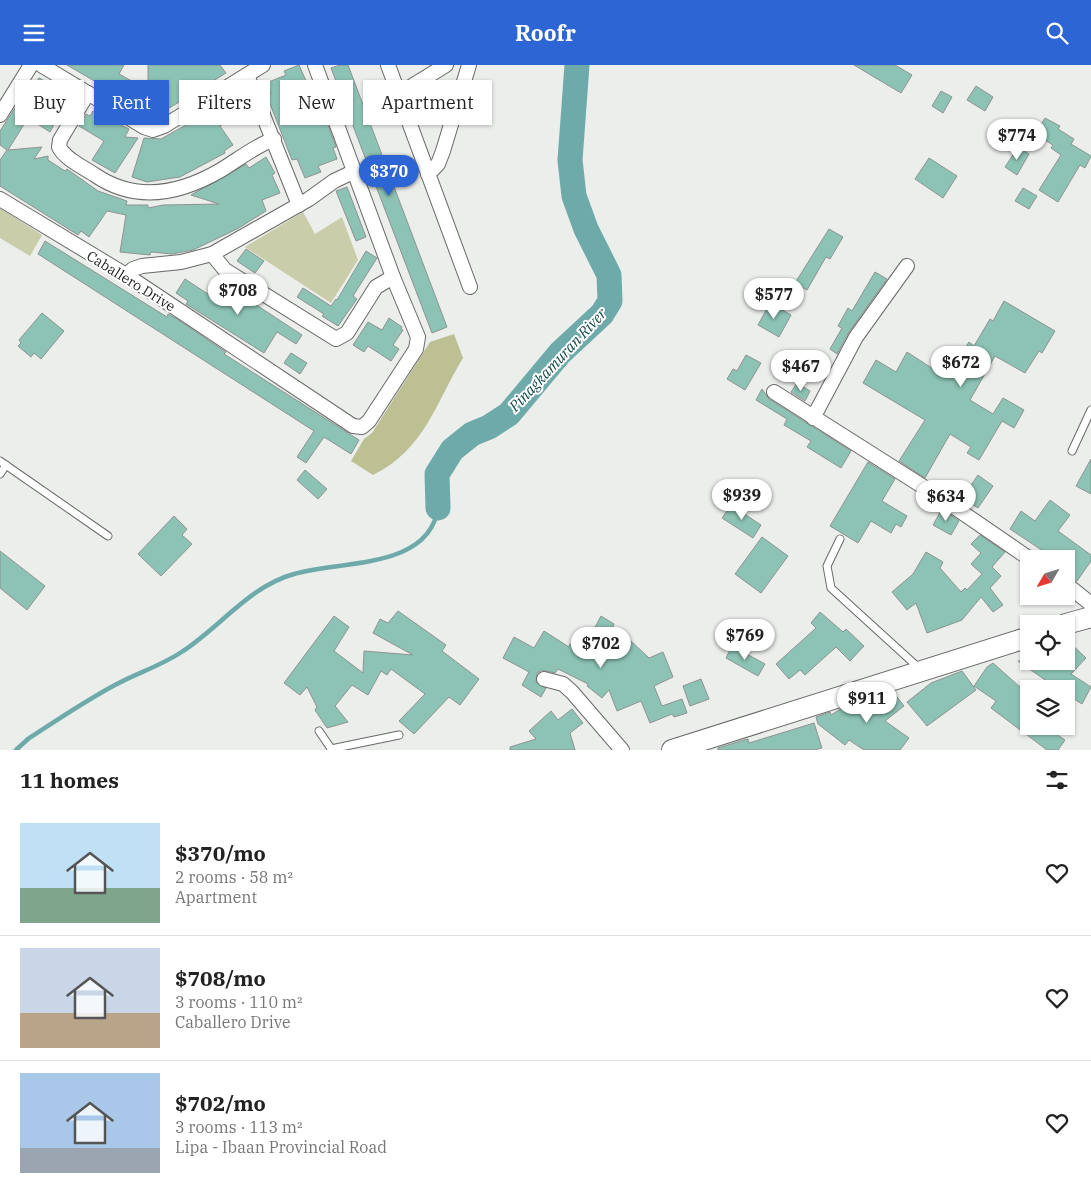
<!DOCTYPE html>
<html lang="en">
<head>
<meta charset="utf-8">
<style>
	:root { --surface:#fff; --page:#f6f6f6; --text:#222; --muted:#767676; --line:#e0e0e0; --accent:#2d66d4 }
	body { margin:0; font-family:"IBM Plex Serif",serif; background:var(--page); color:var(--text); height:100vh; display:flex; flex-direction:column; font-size:19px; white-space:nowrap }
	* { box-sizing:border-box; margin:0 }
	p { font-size:16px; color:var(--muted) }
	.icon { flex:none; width:28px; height:28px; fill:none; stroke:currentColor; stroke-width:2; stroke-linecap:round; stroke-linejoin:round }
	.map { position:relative; height:685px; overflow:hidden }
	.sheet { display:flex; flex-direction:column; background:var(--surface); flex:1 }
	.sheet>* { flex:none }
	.hud { position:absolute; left:15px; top:15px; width:500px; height:45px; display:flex; gap:10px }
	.needle { width:32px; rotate:231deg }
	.tools { position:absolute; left:1020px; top:485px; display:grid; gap:10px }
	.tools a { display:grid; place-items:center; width:55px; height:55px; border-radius:0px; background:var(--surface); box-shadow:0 1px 4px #0004; font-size:25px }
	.price { position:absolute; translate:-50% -42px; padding:0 11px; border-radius:18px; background:#fff; color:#222; font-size:16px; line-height:32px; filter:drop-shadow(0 1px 2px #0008) }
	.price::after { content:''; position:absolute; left:50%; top:30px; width:15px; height:11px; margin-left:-8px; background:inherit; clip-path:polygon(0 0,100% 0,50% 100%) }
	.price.on { background:var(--accent); color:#fff }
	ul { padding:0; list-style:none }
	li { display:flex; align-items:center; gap:15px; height:125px; padding:0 20px }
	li+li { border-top:1px solid var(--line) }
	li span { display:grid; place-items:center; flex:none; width:140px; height:100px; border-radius:0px; color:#555 }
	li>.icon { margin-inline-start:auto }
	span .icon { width:60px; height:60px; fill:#fffc; stroke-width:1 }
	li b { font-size:21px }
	h2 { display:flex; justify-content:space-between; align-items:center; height:60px; padding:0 20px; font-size:21px }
	.tag { padding:0 18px; border-radius:0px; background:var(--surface); box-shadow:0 1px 4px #0004; font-size:18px; line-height:45px }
	.tag.on { background:var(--accent); color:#fff }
	header { display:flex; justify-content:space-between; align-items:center; height:65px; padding:0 20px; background:var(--accent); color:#fff; font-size:22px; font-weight:800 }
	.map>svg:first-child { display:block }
	.green { fill:#cacdaa }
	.forest { fill:#bdc092 }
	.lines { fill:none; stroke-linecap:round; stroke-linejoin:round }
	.stream { stroke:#6faaab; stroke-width:4.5 }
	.river { stroke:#6faaab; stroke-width:25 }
	.building { fill:#8cc3b4; stroke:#8f9392 }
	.lane-casing { stroke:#676967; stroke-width:9 }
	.street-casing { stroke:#676967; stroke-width:16 }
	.secondary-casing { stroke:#676967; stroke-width:22 }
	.lane { stroke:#fff; stroke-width:7 }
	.street { stroke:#fff; stroke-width:14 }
	.secondary { stroke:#fff; stroke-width:20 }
	.labels { text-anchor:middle; stroke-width:4; stroke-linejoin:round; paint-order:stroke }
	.street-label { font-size:14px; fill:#1c1d1c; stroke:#fff }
	.water-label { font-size:15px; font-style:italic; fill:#154b4c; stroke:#fff }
</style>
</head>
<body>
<header><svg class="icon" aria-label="menu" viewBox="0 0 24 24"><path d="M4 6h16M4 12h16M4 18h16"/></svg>Roofr<svg class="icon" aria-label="search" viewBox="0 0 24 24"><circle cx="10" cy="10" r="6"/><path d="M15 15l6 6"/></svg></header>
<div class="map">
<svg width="1091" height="685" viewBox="0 0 1091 685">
	<rect width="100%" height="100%" fill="#ebeeeb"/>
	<!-- green -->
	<g class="green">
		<polygon points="0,143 42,170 30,191 0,173"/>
		<polygon points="303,147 315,169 342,152 358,195 331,238 245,182"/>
	</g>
	<!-- forest -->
	<path class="forest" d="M454,269L463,293C435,339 425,384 373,410L351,396L364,374L372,368L430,277Z"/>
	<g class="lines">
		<!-- stream -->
		<path class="stream" d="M16,685L28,674C57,655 85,636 115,620C137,608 163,600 183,586C220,562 250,521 294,509C340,495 429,505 438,443"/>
		<!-- river -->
		<polyline class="river" points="438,443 437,409 452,385 472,369 489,362 509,349 560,288 602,249 610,236 609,210 586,164 574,131 570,95 577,0"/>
	</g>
	<!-- building -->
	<g class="building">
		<polygon points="67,0 124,0 119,9 148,25 148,0 220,0 226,8 166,45 156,28 147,44 138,39 137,41"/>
		<polygon points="299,0 307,18 312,16 336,82 333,83 337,94 318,101 321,107 305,113 297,94 292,95 267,31 271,29 266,18 286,10 284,6"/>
		<polygon points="340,0 348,0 447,262 432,268 331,3"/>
		<polygon points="854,0 895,0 912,10 901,28"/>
		<polygon points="39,13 62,25 60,28 68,33 50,67 28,53 8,85 42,82 34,94 48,91 48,95 65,106 67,104 98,126 127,136 126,140 148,140 148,143 163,140 219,139 191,130 246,99 249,103 266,92 275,108 272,110 280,128 262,135 266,146 237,164 193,185 172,189 151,187 150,190 120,187 126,150 107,146 89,172 81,166 78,170 0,121 0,95 7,85 0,80 0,66 26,26 29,28"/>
		<polygon points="976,21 993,32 985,46 967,35"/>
		<polygon points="941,26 952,32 943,48 932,41"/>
		<polygon points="241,32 248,44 220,61 233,80 224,86 225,88 180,112 147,117 132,112 144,73 161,74 225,38 227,41"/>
		<polygon points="93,46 129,64 125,72 138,73 115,108 92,95 104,76 79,61 86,49 90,51"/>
		<polygon points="1045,53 1060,61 1058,64 1074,74 1071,79 1091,91 1085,103 1080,100 1058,137 1039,125 1061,90 1051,83 1053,80 1035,69"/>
		<polygon points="1018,82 1029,89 1017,110 1005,102"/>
		<polygon points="929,93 957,111 943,133 915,114"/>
		<polygon points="347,122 366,172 356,176 336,126"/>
		<polygon points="1023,123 1037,131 1029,144 1015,136"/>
		<polygon points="829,164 843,172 830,194 826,192 807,225 795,218"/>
		<polygon points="45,176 167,252 168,249 177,254 226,287 224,289 359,375 351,389 324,372 306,398 297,392 314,366 38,189"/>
		<polygon points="246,184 264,196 255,208 237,196"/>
		<polygon points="366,186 377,193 353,231 357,234 338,261 322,251 324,249 297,232 303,223 331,241 336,234 337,235"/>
		<polygon points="875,207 887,214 849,267 837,289 830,284 842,263 838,261 848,243 852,246"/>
		<polygon points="185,214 217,235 226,220 302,270 296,279 277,267 264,288 186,239 188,236 176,228"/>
		<polygon points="1004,236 1055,266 1042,288 1039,286 1025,308 995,291 970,335 993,349 1003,333 1024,345 1014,363 1002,356 979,395 967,388 971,382 950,369 925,413 899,396 925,355 863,318 876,295 896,307 907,287 947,313 969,277 974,281 990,254 993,256"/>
		<polygon points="770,238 791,250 779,272 758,260"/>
		<polygon points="42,248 64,266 41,294 34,288 31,292 18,281 21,278 19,275"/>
		<polygon points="389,253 402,262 401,264 403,265 393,280 399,284 391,296 368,281 364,287 353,280 368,257 382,265"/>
		<polygon points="291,288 307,298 300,309 284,298"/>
		<polygon points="746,290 761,298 745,325 727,314 733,304 737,306"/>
		<polygon points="797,318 810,326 805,336 791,327"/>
		<polygon points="762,324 769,334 851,386 841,403 807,382 811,376 784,360 787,354 756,335"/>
		<polygon points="1091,394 1091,429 1076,421"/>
		<polygon points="868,397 895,414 882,436 907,451 901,462 896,459 891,468 871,456 858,478 830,461"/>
		<polygon points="305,405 327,424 318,434 297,415"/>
		<polygon points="978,410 993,421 978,443 962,433"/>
		<polygon points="1050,435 1070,450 1058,466 1091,490 1091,496 1077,516 1066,510 1066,494 1039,494 1038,491 1043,486 1010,464 1021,446 1035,456"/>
		<polygon points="731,440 761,460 753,473 722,453"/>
		<polygon points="942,444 959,456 951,470 933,460"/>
		<polygon points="174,451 187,464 182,470 192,479 161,511 138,489"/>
		<polygon points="980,470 1005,487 992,502 1001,511 990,523 1003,540 993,547 981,532 962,555 927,568 916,538 907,545 892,527 913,509 926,487 943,497 940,503 961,527 965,523 967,525 982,509 971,499 981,488 971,479"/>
		<polygon points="762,472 788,491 761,528 735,509"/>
		<polygon points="0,486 45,521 27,545 0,523"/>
		<polygon points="398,546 446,580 442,586 479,614 460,640 449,632 414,669 399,656 425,629 391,604 387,610 381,606 368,630 352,620 335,641 348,657 327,663 315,645 317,642 307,622 300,630 284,618 334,551 349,562 334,586 363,608 364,586 413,590 373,568 380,554 388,558"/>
		<polygon points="820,547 843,567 846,564 864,581 850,596 836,582 805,610 800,605 789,614 776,599 816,563 811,558"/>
		<polygon points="601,551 614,559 612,564 632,577 649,593 663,587 673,612 654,621 662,641 682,634 687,648 674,652 672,649 650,658 641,636 617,646 609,625 602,633 587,621 588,619 558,604 555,608 542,605 537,608 536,617 546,623 541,632 522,620 529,607 503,593 514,572 534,583 544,566 569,582 570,579 582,587"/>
		<polygon points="1066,574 1086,593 1071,609 1091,622 1082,639 1066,629 1066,624 1058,624 1018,596 1066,596"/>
		<polygon points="732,581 765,599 758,611 726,593"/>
		<polygon points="993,598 1029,630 1029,661 1044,661 1065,675 1058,685 1047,685 991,643 996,636 974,621 987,602"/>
		<polygon points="962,606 976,625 927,661 907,637 931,618"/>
		<polygon points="701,614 709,634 690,641 683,621"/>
		<polygon points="893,627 904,641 885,656 909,673 900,685 864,685 849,675 845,680 818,659 816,652 830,647 831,650 839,645 867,636 869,639 877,632"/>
		<polygon points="572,644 583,658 570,668 575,685 510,685 510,682 536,674 529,666 551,646 558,655"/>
		<polygon points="814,658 822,683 814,685 718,685 718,683 744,675 748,674 749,678"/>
	</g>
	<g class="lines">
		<!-- lane casing -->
		<g class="lane-casing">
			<g id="lane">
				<polyline points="1072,386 1091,345"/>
				<polyline points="0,396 108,471"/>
				<polyline points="0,409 6,400"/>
				<polyline points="840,474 827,501 831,523 920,604"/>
				<polyline points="319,666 332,685"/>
				<polyline points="331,684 399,670"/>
			</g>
		</g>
		<!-- street casing -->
		<g class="street-casing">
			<g id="street">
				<polyline points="41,0 144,62 153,65 164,61 263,0"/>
				<polyline points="388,0 470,222"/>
				<polyline points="247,10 299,140"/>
				<path d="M88,28L60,75L59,82C65,94 83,102 95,110C136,138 180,129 221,105C239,94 255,81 274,74"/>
				<polyline points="399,29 446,0"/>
				<polyline points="0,50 31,0"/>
				<polyline points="428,109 438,99 443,86 469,0"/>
				<polyline points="0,134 126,210 353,361 362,362 369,356 416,284 418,272 393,212 315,0"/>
				<polyline points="212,189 225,205 336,274 347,268 376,222 393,212"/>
				<polyline points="126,210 133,204 142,201 181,197 212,189 309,134 334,116 355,106"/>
				<polyline points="774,327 941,433 1030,494"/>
				<polyline points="813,353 856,272 907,201"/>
				<polyline points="1066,519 1091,539"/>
				<polyline points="544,614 563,619 572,627 622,685"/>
			</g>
		</g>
		<!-- secondary casing -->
		<g class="secondary-casing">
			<g id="secondary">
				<polyline points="1066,559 1091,552"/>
				<polyline points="672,685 1029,572"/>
			</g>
		</g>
		<!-- lane -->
		<use href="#lane" class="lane"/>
		<!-- street -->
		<use href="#street" class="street"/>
		<!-- secondary -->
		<use href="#secondary" class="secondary"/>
	</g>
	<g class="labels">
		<!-- street labels -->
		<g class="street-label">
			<text transform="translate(131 216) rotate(32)" y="5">Caballero Drive</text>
		</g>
		<!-- water labels -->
		<g class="water-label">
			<text transform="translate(558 295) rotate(-47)" y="5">Pinagkamuran River</text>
		</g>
	</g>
</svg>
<div class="tools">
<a><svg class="needle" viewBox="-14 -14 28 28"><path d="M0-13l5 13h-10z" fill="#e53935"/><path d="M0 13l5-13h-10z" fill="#767676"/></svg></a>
<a><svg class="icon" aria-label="locate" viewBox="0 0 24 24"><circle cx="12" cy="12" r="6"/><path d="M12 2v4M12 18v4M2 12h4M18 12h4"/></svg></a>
<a><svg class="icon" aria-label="layers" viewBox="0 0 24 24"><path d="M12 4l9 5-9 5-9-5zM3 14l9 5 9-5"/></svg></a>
</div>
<b class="price" style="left:1017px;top:96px">$774</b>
<b class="price on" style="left:389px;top:132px">$370</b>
<b class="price" style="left:238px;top:251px">$708</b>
<b class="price" style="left:774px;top:255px">$577</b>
<b class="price" style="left:961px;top:323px">$672</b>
<b class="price" style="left:801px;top:327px">$467</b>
<b class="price" style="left:742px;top:456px">$939</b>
<b class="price" style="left:946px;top:457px">$634</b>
<b class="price" style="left:745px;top:596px">$769</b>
<b class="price" style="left:601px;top:604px">$702</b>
<b class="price" style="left:867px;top:659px">$911</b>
<div class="hud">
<a class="tag">Buy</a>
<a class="tag on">Rent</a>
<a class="tag">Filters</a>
<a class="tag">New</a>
<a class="tag">Apartment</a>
</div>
</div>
<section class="sheet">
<h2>11 homes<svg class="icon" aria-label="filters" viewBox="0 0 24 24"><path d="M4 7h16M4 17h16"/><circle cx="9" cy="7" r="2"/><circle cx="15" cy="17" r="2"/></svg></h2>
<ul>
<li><span style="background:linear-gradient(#bfe0f5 65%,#7fa58c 0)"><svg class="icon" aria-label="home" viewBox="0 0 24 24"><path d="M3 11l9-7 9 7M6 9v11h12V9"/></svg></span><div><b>$370/mo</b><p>2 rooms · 58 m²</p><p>Apartment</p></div><svg class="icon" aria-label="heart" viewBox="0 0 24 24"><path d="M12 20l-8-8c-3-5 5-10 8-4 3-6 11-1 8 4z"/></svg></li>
<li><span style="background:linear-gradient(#c9d6e8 65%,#b9a48a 0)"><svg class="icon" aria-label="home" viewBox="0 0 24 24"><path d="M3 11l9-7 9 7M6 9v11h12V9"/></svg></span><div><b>$708/mo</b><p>3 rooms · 110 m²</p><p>Caballero Drive</p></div><svg class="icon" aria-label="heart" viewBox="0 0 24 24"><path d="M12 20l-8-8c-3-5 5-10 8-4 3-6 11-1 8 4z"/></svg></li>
<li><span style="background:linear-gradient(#a9c7e8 75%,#9aa5b1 0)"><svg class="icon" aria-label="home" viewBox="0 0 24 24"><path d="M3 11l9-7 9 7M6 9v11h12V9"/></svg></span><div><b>$702/mo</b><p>3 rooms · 113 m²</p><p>Lipa - Ibaan Provincial Road</p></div><svg class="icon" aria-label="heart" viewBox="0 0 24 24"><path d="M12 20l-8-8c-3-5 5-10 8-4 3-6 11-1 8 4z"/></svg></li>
</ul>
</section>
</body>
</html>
